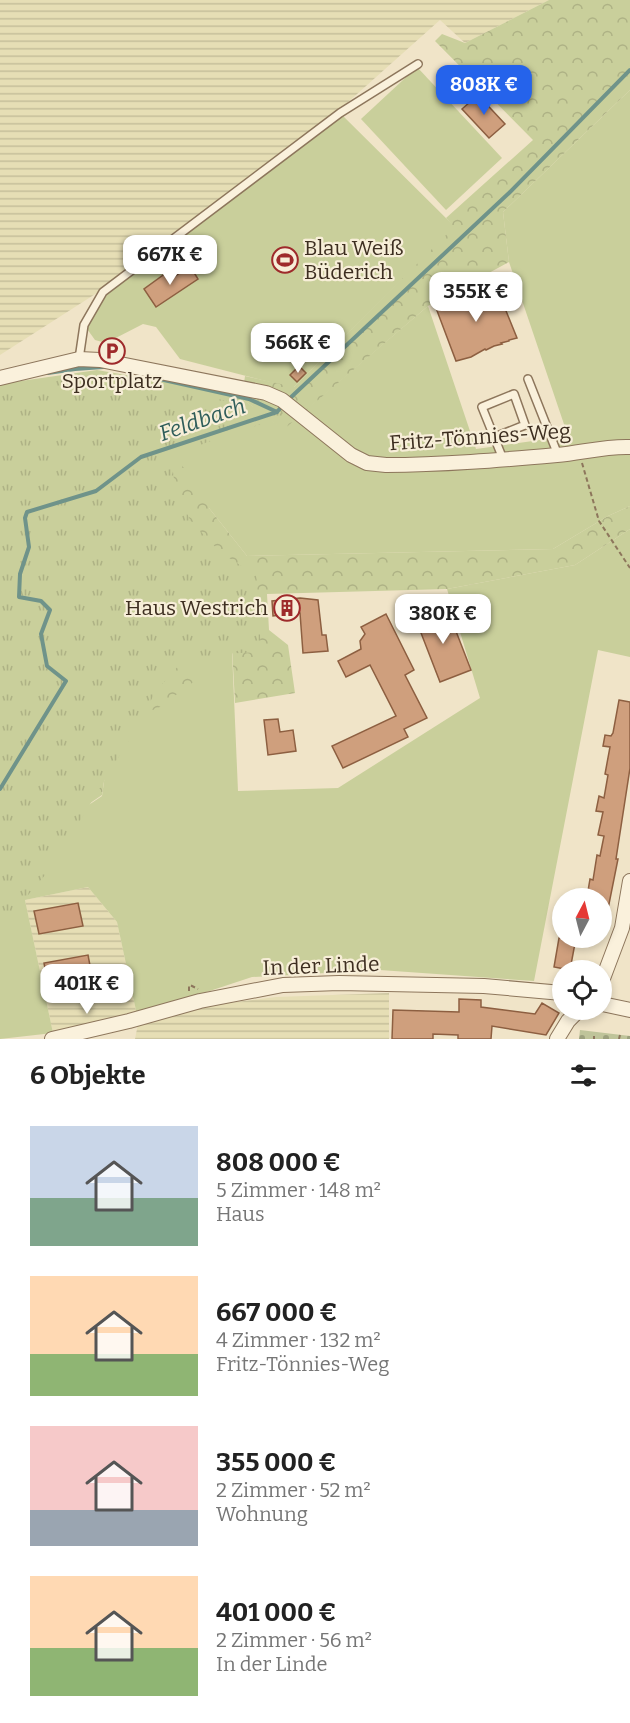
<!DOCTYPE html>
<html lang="de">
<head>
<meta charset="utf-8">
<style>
	:root { --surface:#fff; --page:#f2f2f2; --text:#222; --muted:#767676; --accent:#2563eb }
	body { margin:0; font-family:Bitter,serif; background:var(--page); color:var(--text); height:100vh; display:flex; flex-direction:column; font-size:22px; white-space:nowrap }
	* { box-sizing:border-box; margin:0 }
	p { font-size:20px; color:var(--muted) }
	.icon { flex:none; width:33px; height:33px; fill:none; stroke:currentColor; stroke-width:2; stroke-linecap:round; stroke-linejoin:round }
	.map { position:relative; height:1039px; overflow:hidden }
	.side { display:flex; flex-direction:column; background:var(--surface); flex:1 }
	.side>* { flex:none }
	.needle { width:39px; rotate:7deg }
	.controls { position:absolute; left:552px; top:888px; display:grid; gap:12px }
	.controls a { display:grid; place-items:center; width:60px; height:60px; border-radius:50%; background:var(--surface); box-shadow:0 3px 9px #0003; font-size:30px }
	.price { position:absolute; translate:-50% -51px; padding:0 14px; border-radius:12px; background:#fff; color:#222; font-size:20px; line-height:39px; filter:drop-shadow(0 2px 3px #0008) }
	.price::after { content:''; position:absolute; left:50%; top:36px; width:18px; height:14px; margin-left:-9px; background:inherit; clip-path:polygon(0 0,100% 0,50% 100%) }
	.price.on { background:var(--accent); color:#fff }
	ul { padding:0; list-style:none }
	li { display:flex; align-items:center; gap:18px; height:150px; padding:0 30px }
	li span { display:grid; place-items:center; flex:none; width:168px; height:120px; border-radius:0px; color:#555 }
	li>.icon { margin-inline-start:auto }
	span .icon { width:72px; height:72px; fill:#fffc; stroke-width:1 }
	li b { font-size:26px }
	h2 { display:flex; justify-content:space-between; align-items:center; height:72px; padding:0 30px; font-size:26px }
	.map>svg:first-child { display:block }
	.farmland { fill:url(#farmland-rules) }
	.green { fill:#c9cf9b }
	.forest { fill:url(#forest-crowns) }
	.cemetery { fill:url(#cemetery-stones) }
	.park { fill:url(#park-tufts) }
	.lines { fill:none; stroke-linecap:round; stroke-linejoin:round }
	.stream { stroke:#6f938a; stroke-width:4 }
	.building { fill:#cf9f7d; stroke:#8d5f41; stroke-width:1.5 }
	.lane-casing { stroke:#8d765c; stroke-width:10 }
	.street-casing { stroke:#8d765c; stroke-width:16 }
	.path { stroke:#8d765c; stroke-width:2; stroke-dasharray:4.5 3; stroke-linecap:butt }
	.lane { stroke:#faf1dc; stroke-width:7 }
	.street { stroke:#faf1dc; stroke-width:14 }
	.labels { text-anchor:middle; stroke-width:4.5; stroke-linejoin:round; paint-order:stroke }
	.poi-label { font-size:21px; fill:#3d2e20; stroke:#f7eed8; text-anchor:start }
	.street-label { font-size:21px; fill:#3d2e20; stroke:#f7eed8 }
	.water-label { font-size:22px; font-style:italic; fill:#2f5d5a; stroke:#f7eed8 }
</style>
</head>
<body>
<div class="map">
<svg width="630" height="1039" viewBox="0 0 630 1039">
	<defs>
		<pattern id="farmland-rules" width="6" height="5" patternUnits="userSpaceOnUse" patternTransform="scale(1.5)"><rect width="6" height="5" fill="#e6deb5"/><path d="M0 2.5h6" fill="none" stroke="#c6bf9b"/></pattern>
		<pattern id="forest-crowns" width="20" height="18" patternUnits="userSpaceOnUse" patternTransform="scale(1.5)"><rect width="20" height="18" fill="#c9cf9b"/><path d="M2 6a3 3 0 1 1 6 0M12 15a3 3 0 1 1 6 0" fill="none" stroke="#aeb285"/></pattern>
		<pattern id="cemetery-stones" width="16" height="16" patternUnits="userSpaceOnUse" patternTransform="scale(1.5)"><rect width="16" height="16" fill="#bfc49a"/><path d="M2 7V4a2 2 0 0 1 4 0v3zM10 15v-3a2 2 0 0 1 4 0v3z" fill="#9ca07d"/></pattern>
		<pattern id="park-tufts" width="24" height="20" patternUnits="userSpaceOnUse" patternTransform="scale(1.5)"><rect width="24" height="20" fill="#c9cf9b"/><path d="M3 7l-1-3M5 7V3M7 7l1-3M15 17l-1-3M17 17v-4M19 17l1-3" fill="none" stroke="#aeb285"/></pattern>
	</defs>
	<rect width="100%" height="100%" fill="#f0e4c8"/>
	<!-- farmland -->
	<g class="farmland">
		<polygon points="0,0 549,0 465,43 440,20 338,111 100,291 0,355"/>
		<polygon points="88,887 117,922 137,1015 53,1033 25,900"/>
		<polygon points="389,993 389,1039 135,1039 138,1024 189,1008 276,997"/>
	</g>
	<!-- green -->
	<g class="green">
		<polygon points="417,67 502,158 446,210 361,119"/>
		<polygon points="630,90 630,506 608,516 553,549 247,556 209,508 0,573 0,384 97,370 236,394 283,429 428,306 476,449 568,436 509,262 503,212"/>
		<polygon points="342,115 455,227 293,388 180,359 156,327 143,324 106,343 95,340 85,326 104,294"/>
		<polygon points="630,529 630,657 598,650 534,981 380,970 252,977 137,1015 117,922 88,887 25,900 53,1033 0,1039 0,865 102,796 113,718 192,623 231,628 238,791 338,788 480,698 447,589 575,565"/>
	</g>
	<!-- forest -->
	<g class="forest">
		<polygon points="549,0 630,0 630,90 503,212 509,262 428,306 283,430 236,394 243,390 245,376 294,387 454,227 446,218 533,140 435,41 442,34 465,43"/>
		<polygon points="175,454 209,508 247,556 553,549 608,516 630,506 630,529 575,565 447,589 267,594 269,630 288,645 295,693 235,703 231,628 193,623 196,680 157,709 113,718 102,795 0,865 0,573"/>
	</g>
	<!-- cemetery -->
	<polygon class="cemetery" points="580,1030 630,1036 630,1039 579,1039"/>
	<!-- park -->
	<polygon class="park" points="75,376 98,376 233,402 288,415 205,443 171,458 175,486 190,520 220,552 243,567 256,569 261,652 220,654 180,664 156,691 132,735 52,867 11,915 0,922 0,393"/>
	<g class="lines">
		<!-- stream -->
		<g class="stream">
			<polyline points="48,373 75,369 103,367"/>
			<polyline points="137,374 249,399 277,412"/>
			<polyline points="288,400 509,193 630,70"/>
			<polyline points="0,789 66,681 47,666 41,634 50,610 41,601 19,597 20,574 29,547 25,518 27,512 96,491 141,457 277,412 283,405"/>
		</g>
	</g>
	<!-- building -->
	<g class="building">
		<polygon points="478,95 505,124 489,138 462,109"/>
		<polygon points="190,266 198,279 156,307 144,289 166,273 171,279"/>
		<polygon points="496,286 517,338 509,340 509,341 501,343 502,344 494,346 486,350 485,349 471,357 456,361 436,308 473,295 473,294 486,288"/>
		<polygon points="299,366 306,373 297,382 290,375"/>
		<polygon points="300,598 318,600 322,635 326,635 328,651 303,653 300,613 273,616 272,601"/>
		<polygon points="447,608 471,670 440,682 416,620"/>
		<polygon points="386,614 414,670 405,675 427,718 404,729 408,737 343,768 332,746 396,716 370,665 346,677 338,661 361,649 360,641 365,634 361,627"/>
		<polygon points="619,700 630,702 630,768 616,859 618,859 606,919 602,919 602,898 593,898 594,892 588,891 590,879 593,880 597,855 600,856 604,836 598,835 603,812 596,811 599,796 604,798 608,775 605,774 610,747 603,746 605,735 611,736 613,733"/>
		<polygon points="278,719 280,732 293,730 296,751 268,755 264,720"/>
		<polygon points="78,903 83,926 39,934 34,911"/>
		<polygon points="559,938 576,938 570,970 554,967"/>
		<polygon points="88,955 95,992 51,1000 44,963"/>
		<polygon points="459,999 481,1000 481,1007 535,1014 542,1003 559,1013 546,1035 492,1026 491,1039 458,1039 458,1035 433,1034 433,1039 392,1039 393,1010 459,1012"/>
	</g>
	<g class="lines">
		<!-- lane casing -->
		<g class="lane-casing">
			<g id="lane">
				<polyline points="79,359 84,325 103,292 340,113 418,64"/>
				<polyline points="528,379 558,455"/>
				<polyline points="495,437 525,425 514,394 482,407 503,459"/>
			</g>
		</g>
		<!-- street casing -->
		<g class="street-casing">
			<g id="street">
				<path d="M0,378L79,359L100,360L266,393L282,400L351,455L367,463L386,465C442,465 500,460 557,455C581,453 605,446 630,447"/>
				<polyline points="602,981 622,928 630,881"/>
				<polyline points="602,1004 630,1010"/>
				<polyline points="52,1039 129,1021 200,1001 283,985 339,983 484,986 562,993"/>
				<polyline points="557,1039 568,1021 579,1010"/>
			</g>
		</g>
		<!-- path -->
		<g class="path">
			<polyline points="582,463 599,521 630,568"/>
			<polyline points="189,991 189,986 190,985 198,989"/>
			<polyline points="594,1039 594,1036"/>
			<polyline points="619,1039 620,1035"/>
		</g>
		<!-- lane -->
		<use href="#lane" class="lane"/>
		<!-- street -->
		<use href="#street" class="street"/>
	</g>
	<!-- icons -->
	<defs>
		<g id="stadium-ring" transform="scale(1.35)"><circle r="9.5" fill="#f7eed8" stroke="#9e2a2b" stroke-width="1.5"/><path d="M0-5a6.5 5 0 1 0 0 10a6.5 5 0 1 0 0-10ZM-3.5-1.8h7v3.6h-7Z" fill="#9e2a2b"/></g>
		<g id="parking-ring" transform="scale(1.35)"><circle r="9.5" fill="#f7eed8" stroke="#9e2a2b" stroke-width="1.5"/><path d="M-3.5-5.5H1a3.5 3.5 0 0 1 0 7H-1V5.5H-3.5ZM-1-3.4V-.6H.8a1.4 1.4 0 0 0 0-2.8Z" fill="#9e2a2b"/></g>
		<g id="building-ring" transform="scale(1.35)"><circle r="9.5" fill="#f7eed8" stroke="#9e2a2b" stroke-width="1.5"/><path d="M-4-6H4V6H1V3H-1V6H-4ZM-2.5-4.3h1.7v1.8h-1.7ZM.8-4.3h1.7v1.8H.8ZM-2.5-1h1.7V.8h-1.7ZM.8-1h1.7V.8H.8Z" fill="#9e2a2b"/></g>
	</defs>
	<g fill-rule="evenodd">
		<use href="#stadium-ring" x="285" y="260"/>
		<use href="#parking-ring" x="112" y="351"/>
		<use href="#building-ring" x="287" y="608"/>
	</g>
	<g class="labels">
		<!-- poi labels -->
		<g class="poi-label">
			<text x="304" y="255">Blau Weiß<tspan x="304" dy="24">Büderich</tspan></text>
			<text x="112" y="388" text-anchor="middle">Sportplatz</text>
			<text x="268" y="615" text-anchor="end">Haus Westrich</text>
		</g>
		<!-- street labels -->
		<g class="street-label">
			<text transform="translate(480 437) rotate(-4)" y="7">Fritz-Tönnies-Weg</text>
			<text transform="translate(321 966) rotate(-2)" y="7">In der Linde</text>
		</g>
		<!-- water labels -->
		<g class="water-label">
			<text transform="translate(202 419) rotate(-19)" y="8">Feldbach</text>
		</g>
	</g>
</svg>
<div class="controls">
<a><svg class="needle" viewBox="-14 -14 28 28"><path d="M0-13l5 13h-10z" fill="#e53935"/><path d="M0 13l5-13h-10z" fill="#767676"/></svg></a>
<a><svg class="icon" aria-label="locate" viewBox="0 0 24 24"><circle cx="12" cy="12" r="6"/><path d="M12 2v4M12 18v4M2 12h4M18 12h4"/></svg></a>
</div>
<b class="price on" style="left:484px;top:116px">808K €</b>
<b class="price" style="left:170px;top:286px">667K €</b>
<b class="price" style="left:476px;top:323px">355K €</b>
<b class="price" style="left:298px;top:374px">566K €</b>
<b class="price" style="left:443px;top:645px">380K €</b>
<b class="price" style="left:87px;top:1015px">401K €</b>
</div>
<section class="side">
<h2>6 Objekte<svg class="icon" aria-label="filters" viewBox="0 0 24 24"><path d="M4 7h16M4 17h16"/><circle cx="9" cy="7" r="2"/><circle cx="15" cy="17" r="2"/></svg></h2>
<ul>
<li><span style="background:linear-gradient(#c9d6e8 60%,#7fa58c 0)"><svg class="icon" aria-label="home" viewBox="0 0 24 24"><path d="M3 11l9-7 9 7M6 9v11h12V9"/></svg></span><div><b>808 000 €</b><p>5 Zimmer · 148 m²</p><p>Haus</p></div></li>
<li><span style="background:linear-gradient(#ffd9b3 65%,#8fb573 0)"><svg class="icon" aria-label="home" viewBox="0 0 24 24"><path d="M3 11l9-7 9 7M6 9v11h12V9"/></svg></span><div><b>667 000 €</b><p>4 Zimmer · 132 m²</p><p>Fritz-Tönnies-Weg</p></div></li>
<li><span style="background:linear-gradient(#f6c9c9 70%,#9aa5b1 0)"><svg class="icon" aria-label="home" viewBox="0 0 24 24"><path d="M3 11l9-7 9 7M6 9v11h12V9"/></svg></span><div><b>355 000 €</b><p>2 Zimmer · 52 m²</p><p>Wohnung</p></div></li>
<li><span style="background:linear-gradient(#ffd9b3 60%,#8fb573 0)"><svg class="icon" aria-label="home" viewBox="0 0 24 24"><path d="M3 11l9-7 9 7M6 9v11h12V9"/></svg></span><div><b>401 000 €</b><p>2 Zimmer · 56 m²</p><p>In der Linde</p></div></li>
</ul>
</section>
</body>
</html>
